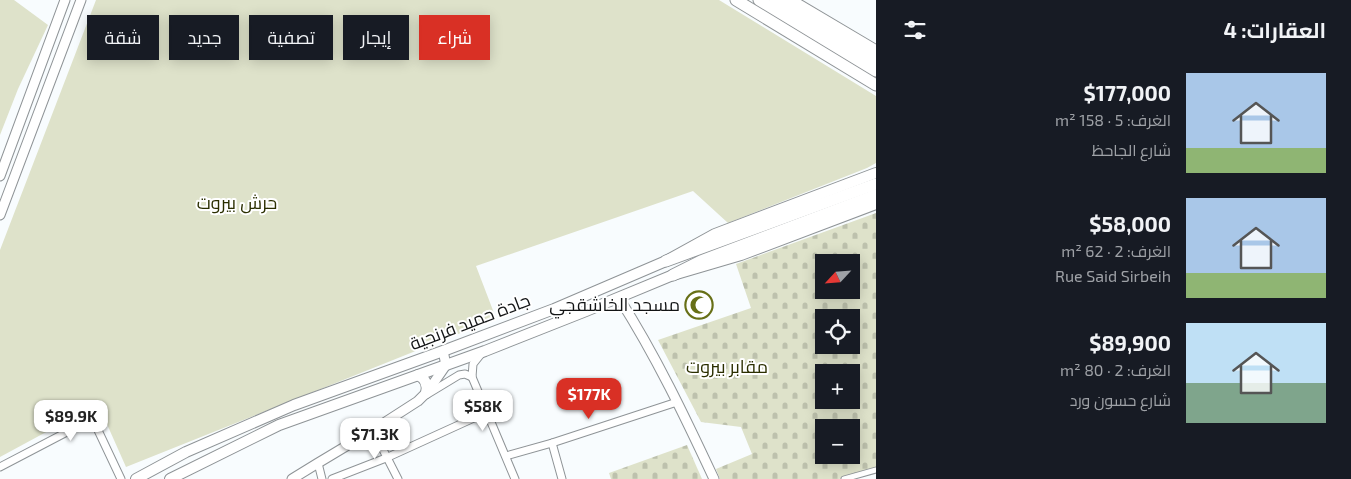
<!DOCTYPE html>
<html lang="ar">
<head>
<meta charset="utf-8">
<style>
	:root { --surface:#171b24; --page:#20242c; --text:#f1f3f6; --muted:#9ea1a6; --accent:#d93025 }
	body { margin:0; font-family:"Exo 2",Cairo,sans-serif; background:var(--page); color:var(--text); direction:rtl; height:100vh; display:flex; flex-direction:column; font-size:19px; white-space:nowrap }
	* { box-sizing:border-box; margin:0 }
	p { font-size:16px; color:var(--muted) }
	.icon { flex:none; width:28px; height:28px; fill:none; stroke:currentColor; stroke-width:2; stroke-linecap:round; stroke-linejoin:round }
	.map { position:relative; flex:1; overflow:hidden; direction:ltr }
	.details { display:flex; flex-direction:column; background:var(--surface); width:475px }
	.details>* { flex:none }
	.top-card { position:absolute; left:15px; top:15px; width:475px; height:45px; direction:rtl; display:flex; gap:10px }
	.needle { width:32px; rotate:244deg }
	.buttons { position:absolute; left:815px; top:254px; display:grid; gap:10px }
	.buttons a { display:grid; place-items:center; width:45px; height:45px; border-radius:0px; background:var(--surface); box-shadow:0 2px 12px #0003; font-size:25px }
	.price { position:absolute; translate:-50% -42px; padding:0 11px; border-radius:10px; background:#fff; color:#222; font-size:16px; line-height:32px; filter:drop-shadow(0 1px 2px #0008) }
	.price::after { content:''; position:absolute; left:50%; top:30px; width:15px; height:11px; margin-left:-8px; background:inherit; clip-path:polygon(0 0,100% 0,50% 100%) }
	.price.active { background:var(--accent); color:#fff }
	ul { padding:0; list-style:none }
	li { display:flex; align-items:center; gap:15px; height:125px; padding:0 25px }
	li span { display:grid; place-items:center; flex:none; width:140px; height:100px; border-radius:0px; color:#555 }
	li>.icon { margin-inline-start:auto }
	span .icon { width:60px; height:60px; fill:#fffc; stroke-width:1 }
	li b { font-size:21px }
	h2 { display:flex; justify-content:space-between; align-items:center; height:60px; padding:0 25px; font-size:21px }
	.pill { padding:0 18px; border-radius:0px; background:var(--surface); box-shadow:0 2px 12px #0003; font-size:18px; line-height:45px }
	.pill.active { background:var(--accent); color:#fff }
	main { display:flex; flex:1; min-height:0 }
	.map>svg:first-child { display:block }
	.cemetery { fill:url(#cemetery-stones); fill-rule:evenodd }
	.green { fill:#dee2ca }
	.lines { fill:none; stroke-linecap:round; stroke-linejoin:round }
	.pedestrian-casing { stroke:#8f9497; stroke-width:7 }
	.minor-casing { stroke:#8f9497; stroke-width:9 }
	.tertiary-casing { stroke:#8f9497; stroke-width:11 }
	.secondary-casing { stroke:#8f9497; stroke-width:11 }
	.primary-casing { stroke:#8f9497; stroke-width:12 }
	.trunk-casing { stroke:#8f9497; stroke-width:13 }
	.pedestrian { stroke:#fff; stroke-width:5 }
	.minor { stroke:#fff; stroke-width:7 }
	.tertiary { stroke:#fff; stroke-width:9 }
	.secondary { stroke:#fff; stroke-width:9 }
	.primary { stroke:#fff; stroke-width:10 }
	.trunk { stroke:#fff; stroke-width:11 }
	.labels { text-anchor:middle; stroke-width:4; stroke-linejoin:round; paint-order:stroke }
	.park-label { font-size:18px; fill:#2b2f00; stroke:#fff }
	.poi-label { font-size:18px; fill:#121415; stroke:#fff; text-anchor:end }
	.street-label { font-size:18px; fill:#121415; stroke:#fff }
</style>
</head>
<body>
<main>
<section class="details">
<h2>العقارات: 4<svg class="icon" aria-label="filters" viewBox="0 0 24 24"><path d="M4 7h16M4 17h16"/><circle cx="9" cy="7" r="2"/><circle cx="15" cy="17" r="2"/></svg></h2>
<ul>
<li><span style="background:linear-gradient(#a9c7e8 75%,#8fb573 0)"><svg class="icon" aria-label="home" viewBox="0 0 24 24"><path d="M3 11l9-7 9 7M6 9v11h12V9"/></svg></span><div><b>$177,000</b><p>الغرف: 5 · 158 m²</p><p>شارع الجاحظ</p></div></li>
<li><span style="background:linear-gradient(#a9c7e8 75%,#8fb573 0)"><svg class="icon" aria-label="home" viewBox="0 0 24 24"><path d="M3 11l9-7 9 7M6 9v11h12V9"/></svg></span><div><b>$58,000</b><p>الغرف: 2 · 62 m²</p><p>Rue Said Sirbeih</p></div></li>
<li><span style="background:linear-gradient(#bfe0f5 60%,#7fa58c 0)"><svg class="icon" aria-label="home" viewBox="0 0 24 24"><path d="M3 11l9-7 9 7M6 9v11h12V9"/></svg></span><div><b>$89,900</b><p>الغرف: 2 · 80 m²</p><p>شارع حسون ورد</p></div></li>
</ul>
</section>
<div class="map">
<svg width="876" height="479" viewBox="0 0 876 479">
	<defs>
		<pattern id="cemetery-stones" width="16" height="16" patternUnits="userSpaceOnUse" patternTransform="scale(1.25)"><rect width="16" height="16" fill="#dee2ca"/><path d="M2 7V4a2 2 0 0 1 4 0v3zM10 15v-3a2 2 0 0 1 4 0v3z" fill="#bdc1ad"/></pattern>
	</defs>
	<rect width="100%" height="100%" fill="#f8fcfe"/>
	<!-- cemetery -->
	<g class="cemetery">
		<path d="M876,213V468L839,479H720L716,469L752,454L741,427L701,422L658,340L751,308L736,264ZM824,262H851V290H824ZM824,318H851V345H824ZM824,372H851V400H824ZM824,428H851V455H824Z"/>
		<polygon points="687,445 702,479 611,479 609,473"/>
	</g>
	<!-- green -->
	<g class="green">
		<polygon points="0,0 14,0 48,25 18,89 0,135"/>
		<polygon points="96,0 719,0 876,96 876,163 867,168 728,223 693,191 476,266 494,313 493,320 126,467 98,404 0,457 0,250"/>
	</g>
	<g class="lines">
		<!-- pedestrian casing -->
		<g class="pedestrian-casing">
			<polyline id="pedestrian" points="844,479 876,470"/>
		</g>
		<!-- minor casing -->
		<g class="minor-casing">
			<g id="minor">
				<polyline points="481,354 473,364 472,377 515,479"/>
				<polyline points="426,395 459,375 465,374 472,377"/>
				<polyline points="373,430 398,479"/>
				<polyline points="552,443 562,479"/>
				<polyline points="506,456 552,443 677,402"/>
				<polyline points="318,463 322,479"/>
				<polyline points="0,467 88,421 94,423 96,426 121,479"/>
				<polyline points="332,479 386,458 487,412"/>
			</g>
		</g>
		<!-- tertiary casing -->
		<g class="tertiary-casing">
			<polyline id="tertiary" points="292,479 318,463 373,430 418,401 428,391 446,365 443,351"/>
		</g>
		<!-- secondary casing -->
		<g class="secondary-casing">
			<g id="secondary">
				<polyline points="0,176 65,0"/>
				<polyline points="0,215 81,0"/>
				<path d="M619,298C656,356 685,417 714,479"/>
			</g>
		</g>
		<!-- primary casing -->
		<g class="primary-casing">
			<g id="primary">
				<path d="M418,375C426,379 428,385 426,393"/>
				<polyline points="136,479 186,452 294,405 443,351 554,309 666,261 715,234 876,173"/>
				<polyline points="170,479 279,425 485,351 586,311 673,275 741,255 876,204"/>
			</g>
		</g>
		<!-- trunk casing -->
		<g class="trunk-casing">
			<g id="trunk">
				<polyline points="736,0 876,85"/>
				<polyline points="759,0 876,71"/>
				<polyline points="775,0 876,62"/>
				<polyline points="790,0 876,51"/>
				<polyline points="666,261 876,184"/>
				<polyline points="673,275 701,261 876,195"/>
			</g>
		</g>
		<!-- pedestrian -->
		<use href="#pedestrian" class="pedestrian"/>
		<!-- minor -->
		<use href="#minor" class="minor"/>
		<!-- tertiary -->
		<use href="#tertiary" class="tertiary"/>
		<!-- secondary -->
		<use href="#secondary" class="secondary"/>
		<!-- primary -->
		<use href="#primary" class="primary"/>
		<!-- trunk -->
		<use href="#trunk" class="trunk"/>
	</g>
	<!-- icons -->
	<defs>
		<g id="mosque-ring" transform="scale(1.4375)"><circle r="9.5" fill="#fff" stroke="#676f16" stroke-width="1.5"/><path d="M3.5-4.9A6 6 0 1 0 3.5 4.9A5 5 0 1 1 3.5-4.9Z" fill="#676f16"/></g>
	</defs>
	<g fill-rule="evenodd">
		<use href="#mosque-ring" x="699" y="305"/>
	</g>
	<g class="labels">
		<!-- park labels -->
		<g class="park-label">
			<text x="237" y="209">حرش بيروت</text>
			<text x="727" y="373">مقابر بيروت</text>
		</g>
		<!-- poi labels -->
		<g class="poi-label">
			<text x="680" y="311">مسجد الخاشقجي</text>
		</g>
		<!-- street labels -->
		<g class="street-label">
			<text transform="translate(470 322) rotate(-21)" y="6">جادة حميد فرنجية</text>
		</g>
	</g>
</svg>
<div class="buttons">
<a><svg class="needle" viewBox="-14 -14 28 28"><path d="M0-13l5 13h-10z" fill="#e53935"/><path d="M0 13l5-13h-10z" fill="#9ea1a6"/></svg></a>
<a><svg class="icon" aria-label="locate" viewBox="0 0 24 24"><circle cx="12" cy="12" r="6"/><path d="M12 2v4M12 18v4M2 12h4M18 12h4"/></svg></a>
<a>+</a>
<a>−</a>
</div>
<b class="price active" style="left:589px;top:420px">$177K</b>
<b class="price" style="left:483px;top:432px">$58K</b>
<b class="price" style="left:71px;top:442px">$89.9K</b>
<b class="price" style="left:375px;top:460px">$71.3K</b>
<div class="top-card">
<a class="pill active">شراء</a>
<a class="pill">إيجار</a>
<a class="pill">تصفية</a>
<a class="pill">جديد</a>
<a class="pill">شقة</a>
</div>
</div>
</main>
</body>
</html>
